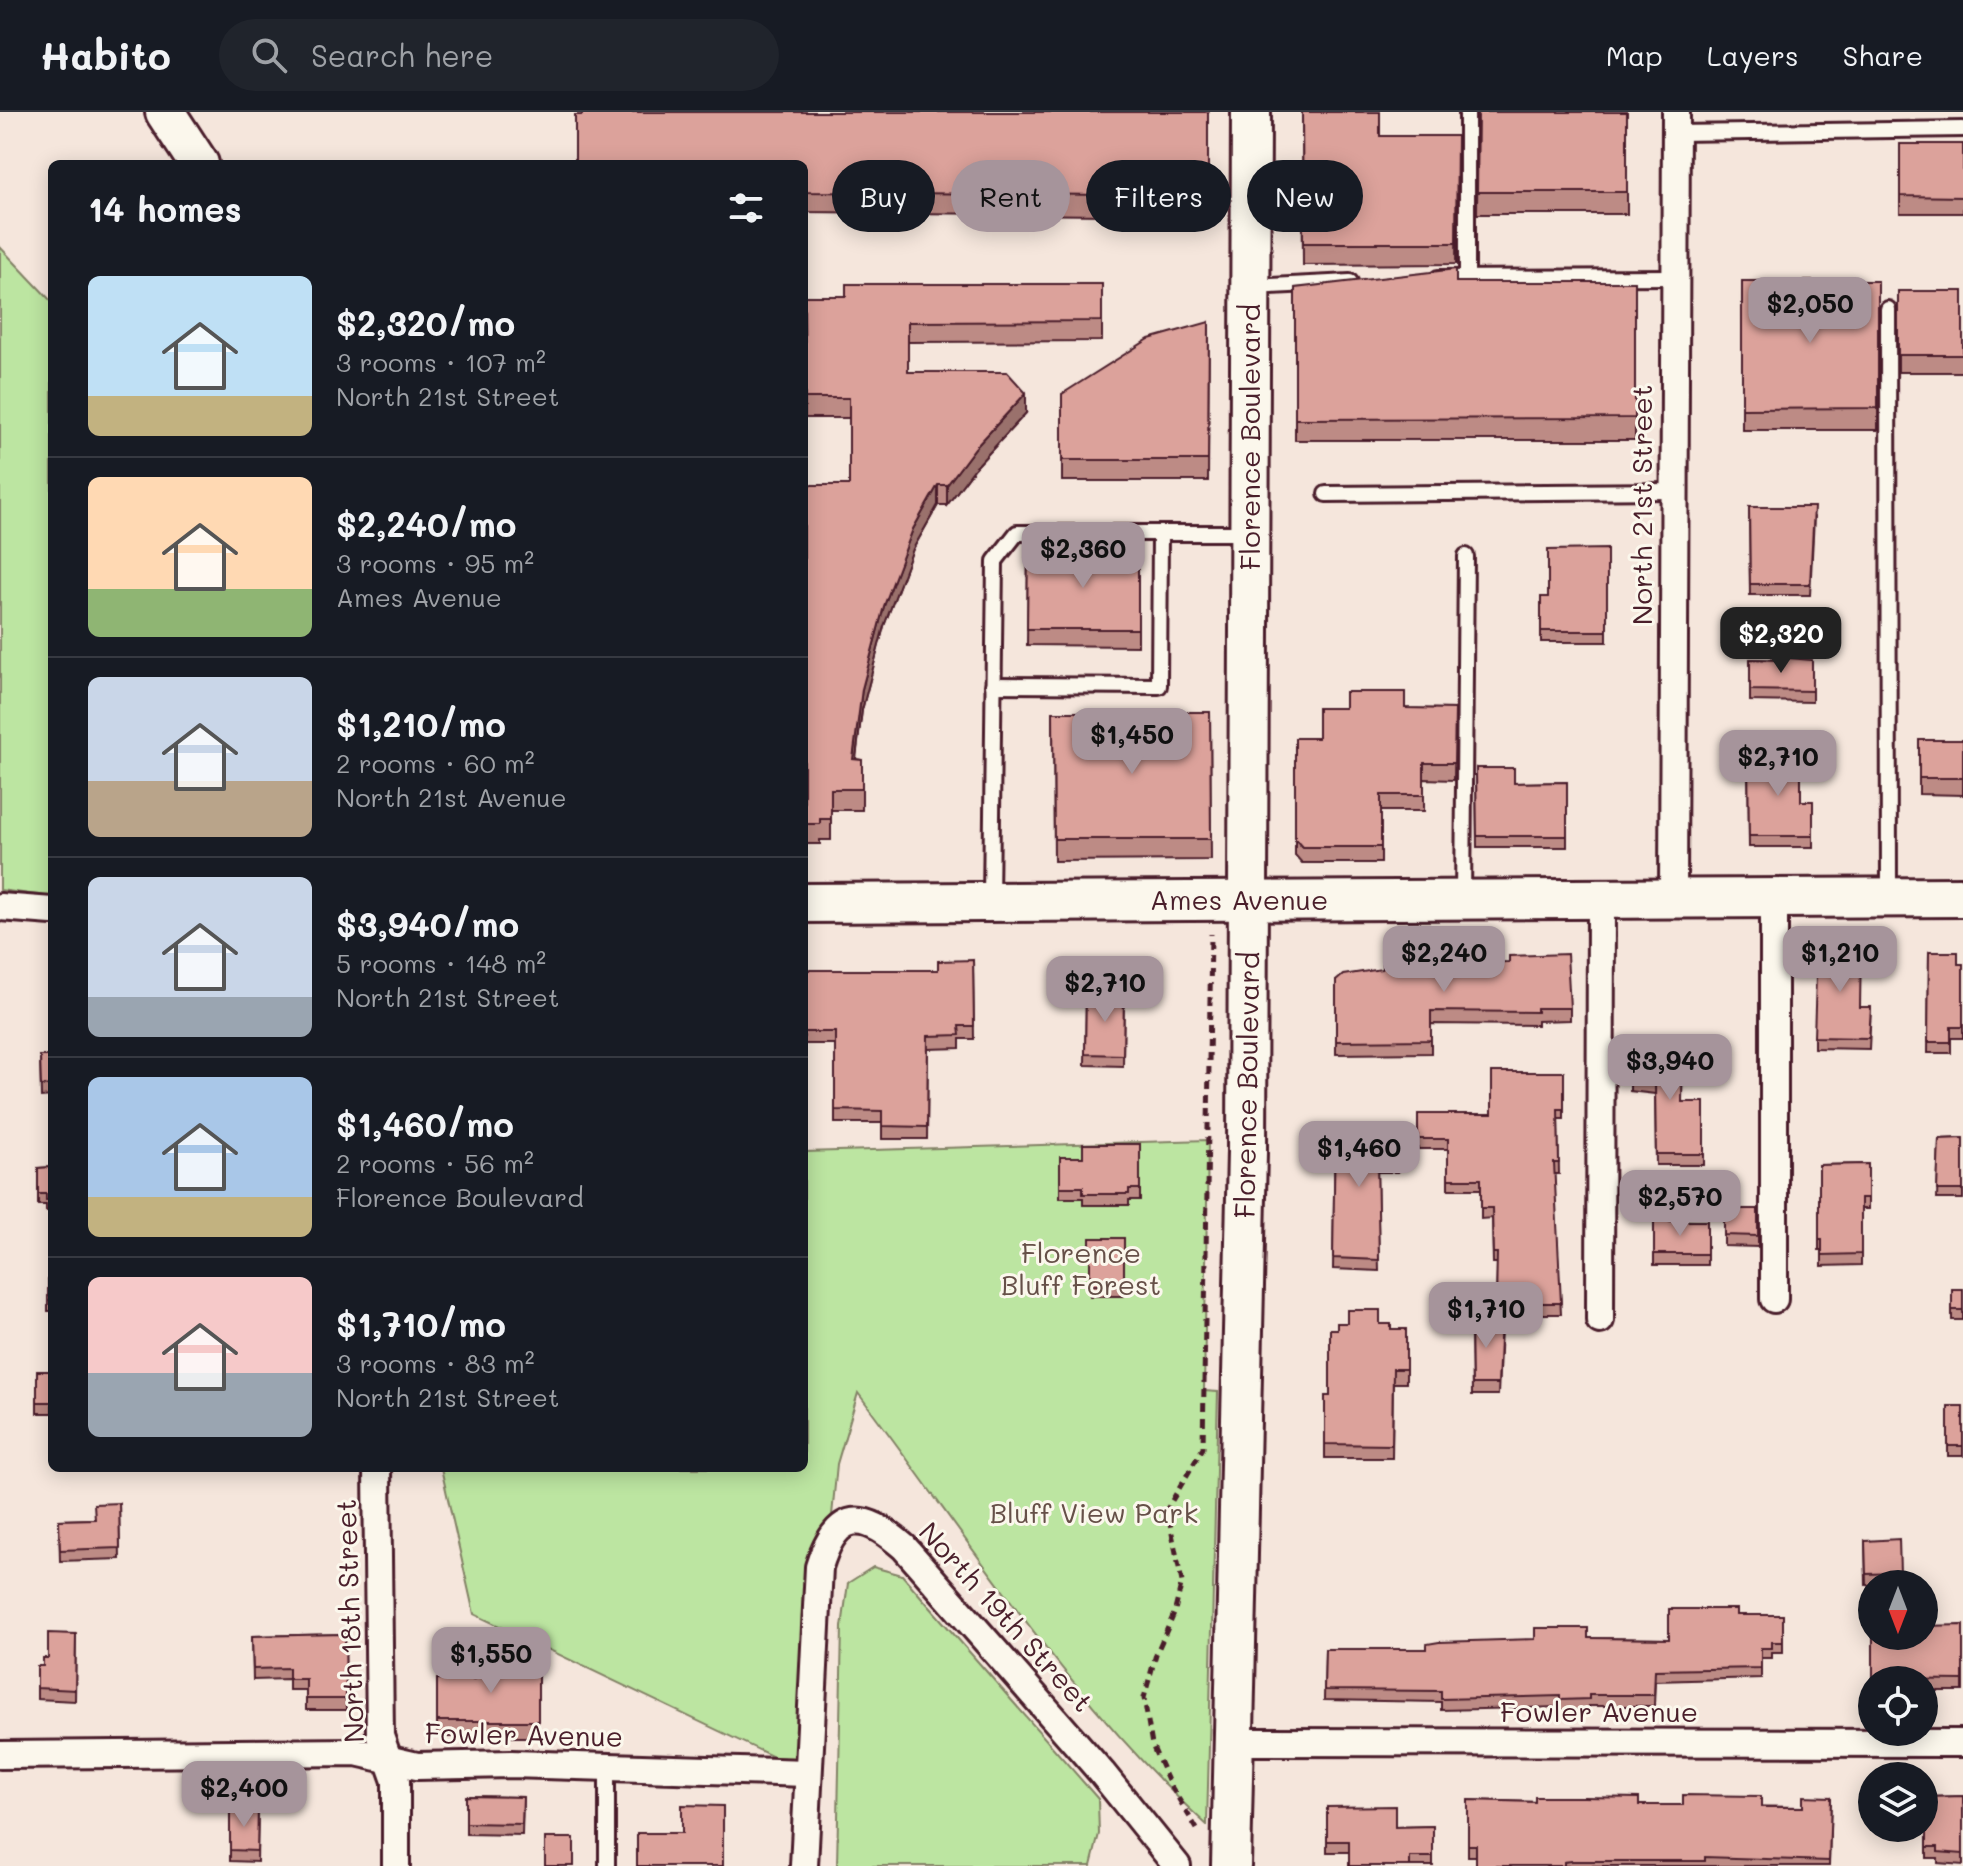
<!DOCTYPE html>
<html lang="en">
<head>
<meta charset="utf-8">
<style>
	:root { --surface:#171b24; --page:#20242c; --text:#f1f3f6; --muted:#9ea1a6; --line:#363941; --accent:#a6949b }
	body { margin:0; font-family:Mali,sans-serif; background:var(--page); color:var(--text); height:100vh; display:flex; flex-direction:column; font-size:30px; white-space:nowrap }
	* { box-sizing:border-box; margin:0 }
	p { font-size:26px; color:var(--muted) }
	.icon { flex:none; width:44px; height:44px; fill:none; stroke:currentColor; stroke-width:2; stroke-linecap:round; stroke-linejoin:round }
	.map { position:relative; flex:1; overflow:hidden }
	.details { position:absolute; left:48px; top:48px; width:760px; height:1312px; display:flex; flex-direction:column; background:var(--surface); border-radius:12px; box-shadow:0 4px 20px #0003 }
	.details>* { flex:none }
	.hud { position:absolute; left:832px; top:48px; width:760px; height:72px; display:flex; gap:16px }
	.needle { width:52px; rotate:180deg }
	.buttons { position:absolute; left:1858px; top:1458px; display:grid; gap:16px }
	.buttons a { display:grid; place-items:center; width:80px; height:80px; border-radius:50%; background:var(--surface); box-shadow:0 4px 20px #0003; font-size:40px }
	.price { position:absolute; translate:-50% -68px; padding:0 18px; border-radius:16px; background:var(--accent); color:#111; font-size:26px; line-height:52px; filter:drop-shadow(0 2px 4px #0008) }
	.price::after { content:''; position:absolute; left:50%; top:48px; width:24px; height:18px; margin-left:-12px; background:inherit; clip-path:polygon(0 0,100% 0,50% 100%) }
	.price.current { background:#222; color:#fff }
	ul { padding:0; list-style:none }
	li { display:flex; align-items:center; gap:24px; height:200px; padding:0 40px }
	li+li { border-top:2px solid var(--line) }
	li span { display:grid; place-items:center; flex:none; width:224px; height:160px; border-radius:12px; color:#555 }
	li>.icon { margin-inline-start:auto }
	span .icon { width:96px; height:96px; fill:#fffc; stroke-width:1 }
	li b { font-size:34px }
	h2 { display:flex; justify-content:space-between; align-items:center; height:96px; padding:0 40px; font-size:34px }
	.pill { padding:0 28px; border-radius:36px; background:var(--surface); box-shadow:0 4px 20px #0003; font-size:28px; line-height:72px }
	.pill.current { background:var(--accent); color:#111 }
	header { display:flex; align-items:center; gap:48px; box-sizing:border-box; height:112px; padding:0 40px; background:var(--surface); border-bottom:2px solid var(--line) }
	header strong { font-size:38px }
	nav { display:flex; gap:44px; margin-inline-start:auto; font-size:28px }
	.search { width:560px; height:72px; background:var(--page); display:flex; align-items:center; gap:20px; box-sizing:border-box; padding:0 28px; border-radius:44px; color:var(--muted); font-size:30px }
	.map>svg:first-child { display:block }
	.green { fill:#bce5a1; stroke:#838266; stroke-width:2 }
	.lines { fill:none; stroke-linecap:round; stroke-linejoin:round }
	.lane-casing { stroke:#4a1f2b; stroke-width:20 }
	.street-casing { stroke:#4a1f2b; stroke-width:32 }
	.secondary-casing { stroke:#4a1f2b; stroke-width:44 }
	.path { stroke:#4a1f2b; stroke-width:5; stroke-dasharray:8 6; stroke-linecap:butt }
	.lane { stroke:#fbf7ec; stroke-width:14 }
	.street { stroke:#fbf7ec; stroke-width:26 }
	.secondary { stroke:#fbf7ec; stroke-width:38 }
	.wall { fill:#bd8b85; stroke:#4a1f2b; stroke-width:2 }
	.shaded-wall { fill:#9a716c; stroke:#4a1f2b; stroke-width:2 }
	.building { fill:#dca29b; stroke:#4a1f2b; stroke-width:2 }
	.labels { text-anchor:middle; stroke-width:6; stroke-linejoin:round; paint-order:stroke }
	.street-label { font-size:28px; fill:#4a1f2b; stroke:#fbf7ec }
	.park-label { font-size:28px; fill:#665048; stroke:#fbf7ec }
</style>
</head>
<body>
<header>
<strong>Habito</strong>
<div class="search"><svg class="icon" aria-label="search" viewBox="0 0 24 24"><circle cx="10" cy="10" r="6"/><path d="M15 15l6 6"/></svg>Search here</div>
<nav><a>Map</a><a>Layers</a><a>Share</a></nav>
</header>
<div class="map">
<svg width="1963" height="1754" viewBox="0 0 1963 1754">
	<rect width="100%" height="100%" fill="#f5e6dc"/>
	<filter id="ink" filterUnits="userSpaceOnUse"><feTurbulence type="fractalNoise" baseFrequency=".0125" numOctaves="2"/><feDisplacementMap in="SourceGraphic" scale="16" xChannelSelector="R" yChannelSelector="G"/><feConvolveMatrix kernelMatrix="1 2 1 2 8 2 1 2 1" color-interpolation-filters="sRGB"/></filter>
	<g filter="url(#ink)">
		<!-- green -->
		<g class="green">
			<polygon points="0,135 52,190 52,785 0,778"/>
			<path d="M1208,1028L1204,1279L1218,1280L1207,1713C1068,1587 970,1428 858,1281L837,1352L807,1661L474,1502L441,1356H804V1040Z"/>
			<polygon points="873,1455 902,1463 1098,1687 1099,1722 1091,1754 837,1754 842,1515 848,1471"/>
		</g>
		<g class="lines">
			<!-- lane casing -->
			<g class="lane-casing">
				<g id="lane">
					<polyline points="1467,0 1467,165"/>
					<polyline points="1676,21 1963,17"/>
					<polyline points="1438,166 1675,165"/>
					<polyline points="1251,175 1350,170"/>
					<polyline points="1888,197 1889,785"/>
					<polyline points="1326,382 1674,379"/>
					<polyline points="993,573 1159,574 1160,421"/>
					<polyline points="1463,787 1466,444"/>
					<polyline points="991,789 995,449 1017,421 1248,421"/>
					<polyline points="607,1655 607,1754"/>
				</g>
			</g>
			<!-- street casing -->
			<g class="street-casing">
				<g id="street">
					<polyline points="1673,786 1676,0"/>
					<polyline points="0,795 52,799"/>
					<polyline points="1774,1187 1774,785"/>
					<polyline points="1600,1208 1601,787"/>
					<polyline points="377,1356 380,1624 396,1669 396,1754"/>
					<polyline points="1235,1630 1963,1631"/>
					<polyline points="0,1643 356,1640 417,1654 511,1652 807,1661"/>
					<path d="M804,1754L819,1455C837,1397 863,1399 904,1435L1102,1661L1177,1754"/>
				</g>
			</g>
			<!-- secondary casing -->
			<g class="secondary-casing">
				<g id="secondary">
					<polyline points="165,0 199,52"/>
					<polyline points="804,791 1963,785"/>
					<polyline points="1231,1754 1247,1040 1251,0"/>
				</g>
			</g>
			<!-- path -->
			<polyline class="path" points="1197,1717 1169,1671 1152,1633 1144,1586 1156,1542 1174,1502 1182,1470 1167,1397 1203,1336 1211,822"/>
			<!-- lane -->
			<use href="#lane" class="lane"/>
			<!-- street -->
			<use href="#street" class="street"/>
			<!-- secondary -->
			<use href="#secondary" class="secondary"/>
		</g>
		<!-- wall -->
		<g class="wall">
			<polygon points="1208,0 1208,104 804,100 804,52 575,52 575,3"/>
			<polygon points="1302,0 1380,24 1457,24 1456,152 1303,153"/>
			<polygon points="1478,0 1627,0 1627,102 1477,102"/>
			<rect x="1900" y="32" width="63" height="69"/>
			<rect x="1742" y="169" width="136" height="149"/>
			<polygon points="1456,170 1635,170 1635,328 1295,328 1295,176"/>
			<polygon points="1102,172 1102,229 908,230 908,260 1026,301 975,356 947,393 938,393 913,437 884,514 862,598 856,647 862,648 862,698 831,698 831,728 820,728 820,732 804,732 804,373 849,373 849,306 805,306 804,184 846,184"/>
			<rect x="1898" y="179" width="65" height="81"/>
			<polygon points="1209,210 1208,369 1062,369 1062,282"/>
			<polygon points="1749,395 1814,405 1810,483 1750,483"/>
			<polygon points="1607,437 1607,530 1541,530 1541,485 1548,485"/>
			<polygon points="1028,438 1138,439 1138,534 1027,533"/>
			<polygon points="1750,547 1812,548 1812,590 1750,589"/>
			<polygon points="1345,596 1455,597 1454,668 1424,667 1424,699 1381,699 1381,751 1302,751 1295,743 1295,626 1318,626"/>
			<polygon points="1053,600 1210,600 1211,748 1054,749"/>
			<polygon points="1919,628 1963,628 1963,683 1919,682"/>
			<polygon points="1748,645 1801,689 1813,689 1813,735 1749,735"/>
			<polygon points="1476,656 1514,671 1567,670 1567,735 1477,735"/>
			<polygon points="1929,840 1958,852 1963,852 1963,926 1951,926 1951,941 1928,941"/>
			<polygon points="973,848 974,927 960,927 960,936 928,937 927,1027 882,1027 882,1011 835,1011 835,932 804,932 804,858 938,858"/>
			<polygon points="1336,869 1570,896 1570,908 1537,909 1537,913 1431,912 1431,941 1336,942"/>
			<polygon points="1086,881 1124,881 1123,954 1085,953"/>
			<polygon points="1860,895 1871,895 1869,937 1814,936 1814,925"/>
			<polygon points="52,917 52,984 41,985 40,944 50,944"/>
			<polygon points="1630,938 1683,990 1704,990 1704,1053 1656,1053 1655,982 1630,979"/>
			<polygon points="1564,960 1564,1007 1558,1007 1559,1062 1554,1062 1561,1202 1496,1202 1497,1151 1493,1151 1492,1106 1481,1107 1481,1077 1448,1077 1448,1037 1418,1037 1418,1002 1492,1002"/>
			<polygon points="1335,1015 1398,1015 1398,1060 1377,1060 1379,1159 1333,1157"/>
			<polygon points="1963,1026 1963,1087 1937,1087 1939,1027"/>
			<polygon points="1140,1032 1140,1088 1129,1088 1129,1093 1083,1093 1083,1086 1060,1086 1060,1045 1083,1045"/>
			<polygon points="1868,1052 1868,1097 1861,1097 1861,1153 1822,1154 1822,1138 1819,1138 1819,1053"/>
			<polygon points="52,1055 52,1099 46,1099 46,1093 38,1093 38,1056"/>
			<polygon points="1724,1097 1758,1097 1758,1135 1724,1134"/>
			<rect x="1654" y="1109" width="53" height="44"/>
			<rect x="1090" y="1126" width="34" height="58"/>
			<rect x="48" y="1157" width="4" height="42"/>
			<rect x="1952" y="1177" width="11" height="31"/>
			<polygon points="1471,1205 1501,1216 1498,1283 1472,1283"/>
			<polygon points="1380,1212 1391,1217 1406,1217 1406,1271 1393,1271 1392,1346 1325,1346 1325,1284 1330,1284"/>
			<rect x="37" y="1259" width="15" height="42"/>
			<rect x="1948" y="1294" width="15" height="50"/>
			<polygon points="119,1391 120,1447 60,1449 59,1408 94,1407"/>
			<polygon points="1865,1429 1900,1461 1900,1472 1866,1473"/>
			<polygon points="1737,1503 1783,1503 1783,1540 1772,1540 1772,1546 1761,1546 1761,1566 1655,1569 1654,1594 1589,1594 1589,1598 1560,1598 1560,1595 1441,1598 1441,1590 1324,1588 1325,1537 1427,1537 1588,1526 1669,1527"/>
			<polygon points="1963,1513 1963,1579 1924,1579 1924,1568 1873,1568 1873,1524"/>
			<polygon points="76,1522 75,1589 37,1587 37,1554 43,1554 48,1546"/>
			<polygon points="345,1522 346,1598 306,1598 306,1578 289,1578 289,1567 253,1568 252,1524"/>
			<polygon points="538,1553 538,1625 437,1625 437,1567 474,1567"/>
			<polygon points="466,1684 523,1685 522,1723 466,1722"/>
			<polygon points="1963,1684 1963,1753 1938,1751 1938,1746 1927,1746 1927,1685"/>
			<polygon points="1831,1685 1829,1754 1476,1754 1476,1744 1468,1744 1468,1688 1639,1693 1803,1695"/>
			<polygon points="230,1695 258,1695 257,1750 230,1749"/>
			<polygon points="1327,1695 1395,1715 1433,1714 1433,1754 1349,1754 1349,1740 1327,1740"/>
		</g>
		<!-- shaded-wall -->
		<g class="shaded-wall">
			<polygon points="1026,281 1026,301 975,356 947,393 947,373 975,336"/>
			<polygon points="938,373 938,393 913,437 884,514 862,598 853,668 853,647 862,577 884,494 913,417"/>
		</g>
		<!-- building -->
		<g class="building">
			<polygon points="582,0 1208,0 1208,84 804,80 804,52 580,52 575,51 575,3 582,3"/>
			<polygon points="1302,0 1380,0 1380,24 1457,24 1456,131 1303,131"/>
			<polygon points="1478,0 1627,0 1627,80 1477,80"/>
			<polygon points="1900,32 1963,32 1963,85 1900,84"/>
			<polygon points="1456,157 1456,170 1635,170 1635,306 1295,307 1295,176"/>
			<polygon points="1742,169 1878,169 1878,296 1742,297"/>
			<polygon points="846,172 1102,172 1102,209 908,210 908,260 1007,260 1026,281 975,336 947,373 938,373 913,417 884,494 862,577 853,647 862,648 862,677 831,677 831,707 820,707 820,712 804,712 804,373 849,373 849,286 805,286 804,184 846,184"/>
			<rect x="1898" y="179" width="65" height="64"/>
			<polygon points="1209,210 1208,348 1062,348 1062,282 1149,227"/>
			<polygon points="1749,395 1814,395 1810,472 1750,472"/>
			<polygon points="1607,437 1607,519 1541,519 1541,485 1548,485 1548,438"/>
			<polygon points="1028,438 1138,439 1138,517 1027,517"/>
			<polygon points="1776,545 1812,548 1812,579 1750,578 1750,547 1776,548"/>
			<polygon points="1345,580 1405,580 1405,596 1455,597 1454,651 1424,651 1424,683 1381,683 1381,735 1302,735 1295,727 1295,626 1318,626 1318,596 1345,596"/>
			<polygon points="1053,600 1210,600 1211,727 1054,727"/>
			<rect x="1919" y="628" width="44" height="38"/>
			<polygon points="1748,645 1801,645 1801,689 1813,689 1813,724 1749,724"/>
			<polygon points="1476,656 1514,656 1514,671 1567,670 1567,724 1477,724"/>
			<polygon points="1817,834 1861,835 1860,895 1871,895 1869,926 1814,925"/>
			<polygon points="1929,840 1958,840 1958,852 1963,852 1963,915 1951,915 1951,930 1928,930"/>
			<polygon points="1567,842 1570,896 1537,896 1537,900 1431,899 1431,928 1336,929 1336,869 1343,863 1382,857 1382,851 1509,850 1509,844"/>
			<polygon points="973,848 974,914 959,914 960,923 928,924 927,1015 882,1014 882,999 835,998 835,920 804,920 804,858 938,858 938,849"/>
			<polygon points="1086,881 1124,881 1123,943 1085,942"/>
			<polygon points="50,917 52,917 52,973 41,974 40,944 50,944"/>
			<polygon points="1630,938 1683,938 1682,990 1704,990 1704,1042 1656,1042 1655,971 1630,968"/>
			<polygon points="1492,960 1564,960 1564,997 1558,997 1559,1051 1554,1051 1561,1191 1496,1191 1497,1141 1493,1141 1492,1096 1481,1096 1481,1067 1448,1067 1448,1027 1418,1027 1418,1002 1492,1002"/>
			<polygon points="1335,1015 1398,1015 1398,1049 1377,1049 1379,1148 1333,1146"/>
			<polygon points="1963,1026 1963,1078 1937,1078 1939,1027"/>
			<polygon points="1083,1032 1140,1032 1140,1077 1129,1077 1129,1082 1083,1082 1083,1075 1060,1075 1060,1045 1083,1045"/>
			<polygon points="1868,1052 1868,1086 1861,1086 1861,1142 1822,1143 1822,1127 1819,1127 1819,1053"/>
			<polygon points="52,1055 52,1088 46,1088 46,1082 38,1082 38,1056"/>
			<polygon points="1724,1097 1758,1097 1758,1124 1724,1123"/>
			<rect x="1654" y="1109" width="53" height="33"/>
			<rect x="1090" y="1126" width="34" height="47"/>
			<rect x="48" y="1157" width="4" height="31"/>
			<rect x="1952" y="1177" width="11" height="21"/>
			<polygon points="1347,1198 1380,1198 1380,1212 1391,1212 1391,1217 1406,1217 1406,1257 1393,1257 1392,1333 1325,1332 1325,1284 1330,1284 1330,1217 1337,1217 1337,1211 1347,1211"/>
			<polygon points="1471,1205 1501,1205 1498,1272 1472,1272"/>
			<rect x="37" y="1259" width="15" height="31"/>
			<rect x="1948" y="1294" width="15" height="40"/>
			<polygon points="119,1391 120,1436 60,1438 59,1408 95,1407 94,1392"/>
			<polygon points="1899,1427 1900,1461 1866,1462 1865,1429"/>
			<polygon points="1669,1497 1737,1497 1737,1503 1783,1503 1783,1530 1772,1530 1772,1536 1761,1536 1761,1556 1655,1558 1654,1583 1589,1583 1589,1587 1560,1588 1560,1584 1441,1587 1441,1579 1324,1578 1325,1537 1427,1537 1427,1532 1439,1530 1535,1527 1535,1516 1588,1516 1588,1526 1669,1527"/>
			<polygon points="1963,1513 1963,1568 1873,1567 1873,1524 1924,1524 1924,1514"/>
			<polygon points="48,1521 76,1522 75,1578 37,1576 37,1554 43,1554 43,1546 48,1546"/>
			<polygon points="345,1522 346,1587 306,1587 306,1567 289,1567 289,1556 253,1557 252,1524"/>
			<polygon points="474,1553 538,1553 538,1609 437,1609 437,1567 474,1567"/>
			<polygon points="1683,1683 1761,1684 1761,1695 1803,1695 1803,1684 1831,1685 1829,1749 1705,1745 1705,1749 1572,1749 1564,1750 1564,1754 1476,1754 1476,1733 1468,1733 1468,1688 1535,1690 1535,1685 1584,1685 1639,1686 1639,1693 1683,1693"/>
			<polygon points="466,1684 523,1685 522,1712 466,1711"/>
			<polygon points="1963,1684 1963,1742 1938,1740 1938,1735 1927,1735 1927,1685"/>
			<polygon points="682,1693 723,1694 723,1754 637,1754 637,1721 682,1721"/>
			<polygon points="1395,1694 1395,1715 1433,1714 1433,1745 1410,1745 1410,1754 1349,1754 1349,1729 1327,1729 1327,1695"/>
			<polygon points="230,1695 258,1695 257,1739 230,1738"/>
			<rect x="545" y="1726" width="29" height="28"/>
		</g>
	</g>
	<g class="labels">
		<!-- street labels -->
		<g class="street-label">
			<text transform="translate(1250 325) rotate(-90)" y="10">Florence Boulevard</text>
			<text transform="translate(1642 393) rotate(-90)" y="10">North 21st Street</text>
			<text x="1239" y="798">Ames Avenue</text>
			<text transform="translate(1247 973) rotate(-89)" y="10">Florence Boulevard</text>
			<text transform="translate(1006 1505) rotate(48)" y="10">North 19th Street</text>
			<text transform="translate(350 1509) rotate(-92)" y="10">North 18th Street</text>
			<text x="1599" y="1610">Fowler Avenue</text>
			<text transform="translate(524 1623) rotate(1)" y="10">Fowler Avenue</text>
		</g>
		<!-- park labels -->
		<g class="park-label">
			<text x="1081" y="1151">Florence<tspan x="1081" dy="32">Bluff Forest</tspan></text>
			<text x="1094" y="1411">Bluff View Park</text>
		</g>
	</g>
</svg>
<div class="buttons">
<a><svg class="needle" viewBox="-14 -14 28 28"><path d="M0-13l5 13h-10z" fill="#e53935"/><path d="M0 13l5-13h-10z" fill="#9ea1a6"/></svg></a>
<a><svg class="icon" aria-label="locate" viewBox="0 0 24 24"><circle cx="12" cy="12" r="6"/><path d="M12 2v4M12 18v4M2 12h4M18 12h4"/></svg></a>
<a><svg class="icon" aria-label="layers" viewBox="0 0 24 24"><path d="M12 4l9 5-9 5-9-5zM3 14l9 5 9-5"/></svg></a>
</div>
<b class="price" style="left:1810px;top:233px">$2,050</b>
<b class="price" style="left:1083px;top:478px">$2,360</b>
<b class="price current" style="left:1781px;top:563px">$2,320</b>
<b class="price" style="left:1132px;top:664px">$1,450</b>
<b class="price" style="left:1778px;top:686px">$2,710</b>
<b class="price" style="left:1444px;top:882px">$2,240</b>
<b class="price" style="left:1840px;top:882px">$1,210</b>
<b class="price" style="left:1105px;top:912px">$2,710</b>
<b class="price" style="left:1670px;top:990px">$3,940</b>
<b class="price" style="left:1359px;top:1077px">$1,460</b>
<b class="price" style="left:1680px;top:1126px">$2,570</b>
<b class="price" style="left:1486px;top:1238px">$1,710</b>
<b class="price" style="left:491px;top:1583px">$1,550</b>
<b class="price" style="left:244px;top:1717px">$2,400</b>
<div class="hud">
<a class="pill">Buy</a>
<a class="pill current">Rent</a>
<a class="pill">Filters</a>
<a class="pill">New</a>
</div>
<section class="details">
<h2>14 homes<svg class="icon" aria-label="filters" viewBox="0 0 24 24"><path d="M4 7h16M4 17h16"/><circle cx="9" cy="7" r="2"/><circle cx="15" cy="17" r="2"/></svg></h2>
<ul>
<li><span style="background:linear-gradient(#bfe0f5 75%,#c2b280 0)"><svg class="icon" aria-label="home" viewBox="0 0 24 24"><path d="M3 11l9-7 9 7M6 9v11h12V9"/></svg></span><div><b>$2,320/mo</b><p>3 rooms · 107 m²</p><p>North 21st Street</p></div></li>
<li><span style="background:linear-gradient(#ffd9b3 70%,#8fb573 0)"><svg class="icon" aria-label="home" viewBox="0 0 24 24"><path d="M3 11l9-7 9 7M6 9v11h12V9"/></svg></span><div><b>$2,240/mo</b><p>3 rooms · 95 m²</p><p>Ames Avenue</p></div></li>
<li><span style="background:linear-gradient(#c9d6e8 65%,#b9a48a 0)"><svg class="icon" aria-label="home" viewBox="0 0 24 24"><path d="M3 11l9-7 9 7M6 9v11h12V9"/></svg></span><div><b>$1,210/mo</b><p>2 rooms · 60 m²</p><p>North 21st Avenue</p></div></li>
<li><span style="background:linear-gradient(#c9d6e8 75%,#9aa5b1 0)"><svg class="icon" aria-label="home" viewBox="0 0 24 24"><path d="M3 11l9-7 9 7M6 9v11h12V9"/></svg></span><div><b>$3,940/mo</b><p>5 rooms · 148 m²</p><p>North 21st Street</p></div></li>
<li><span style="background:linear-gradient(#a9c7e8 75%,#c2b280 0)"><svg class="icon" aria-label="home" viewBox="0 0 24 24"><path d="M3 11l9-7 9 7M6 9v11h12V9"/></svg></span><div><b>$1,460/mo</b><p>2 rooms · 56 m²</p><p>Florence Boulevard</p></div></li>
<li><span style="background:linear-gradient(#f6c9c9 60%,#9aa5b1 0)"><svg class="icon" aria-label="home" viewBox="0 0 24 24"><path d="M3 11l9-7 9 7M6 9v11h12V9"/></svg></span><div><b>$1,710/mo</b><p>3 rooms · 83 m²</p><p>North 21st Street</p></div></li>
</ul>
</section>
</div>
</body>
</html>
